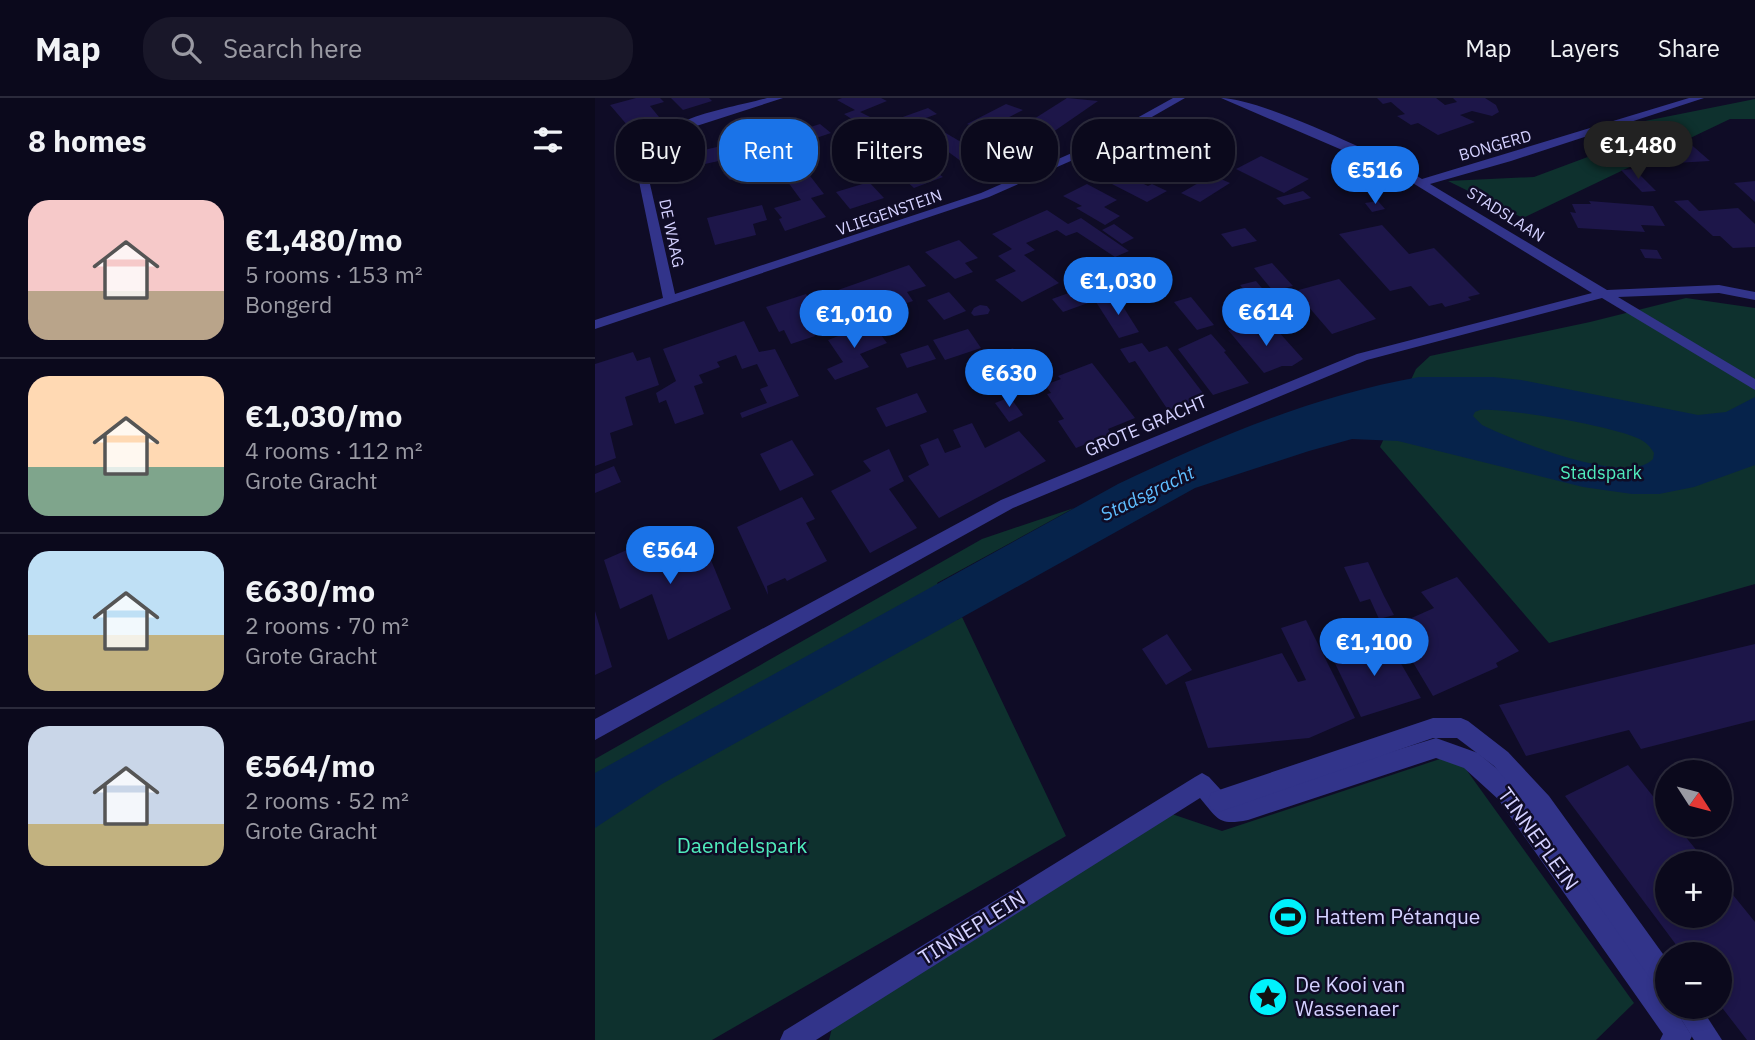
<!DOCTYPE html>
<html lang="en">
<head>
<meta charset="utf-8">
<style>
	:root { --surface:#0b091c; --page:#191729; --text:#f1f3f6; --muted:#9a9aa3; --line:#2b2a3b; --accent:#1a73e8 }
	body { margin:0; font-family:"IBM Plex Sans",sans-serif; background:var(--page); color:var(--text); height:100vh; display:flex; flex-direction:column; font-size:26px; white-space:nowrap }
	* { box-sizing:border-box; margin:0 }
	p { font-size:23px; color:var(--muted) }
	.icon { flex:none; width:38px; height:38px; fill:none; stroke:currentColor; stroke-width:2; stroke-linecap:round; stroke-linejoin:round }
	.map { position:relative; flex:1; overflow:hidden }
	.drawer { display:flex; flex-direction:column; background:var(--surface); width:595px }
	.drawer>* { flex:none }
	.banner { position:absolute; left:21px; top:21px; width:665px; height:63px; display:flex; gap:14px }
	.needle { width:46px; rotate:126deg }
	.fabs { position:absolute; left:1060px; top:662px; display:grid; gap:14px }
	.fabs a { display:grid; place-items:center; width:77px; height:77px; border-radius:50%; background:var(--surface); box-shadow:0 4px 10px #0003,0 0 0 2px var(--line); font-size:35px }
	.price { position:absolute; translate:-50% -60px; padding:0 16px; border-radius:24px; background:var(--accent); color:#fff; font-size:23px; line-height:46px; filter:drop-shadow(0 2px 4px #0008) }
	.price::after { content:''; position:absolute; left:50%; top:42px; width:21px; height:16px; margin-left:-10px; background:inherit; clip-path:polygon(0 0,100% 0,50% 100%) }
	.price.current { background:#222; color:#fff }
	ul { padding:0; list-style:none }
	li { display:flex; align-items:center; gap:21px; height:175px; padding:0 28px }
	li+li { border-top:2px solid var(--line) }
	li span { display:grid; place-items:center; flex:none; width:196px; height:140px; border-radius:21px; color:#555 }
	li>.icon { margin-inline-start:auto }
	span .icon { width:84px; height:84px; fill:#fffc; stroke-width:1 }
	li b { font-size:30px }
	h2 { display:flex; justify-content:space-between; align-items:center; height:84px; padding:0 28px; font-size:30px }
	.chip { padding:0 24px; border-radius:28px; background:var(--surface); box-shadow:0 4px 10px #0003,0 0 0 2px var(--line); font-size:24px; line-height:63px }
	.chip.current { background:var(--accent); color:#fff }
	header { display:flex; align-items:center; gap:42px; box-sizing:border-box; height:98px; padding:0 35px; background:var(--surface); border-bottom:2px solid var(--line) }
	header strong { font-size:33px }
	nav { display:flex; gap:38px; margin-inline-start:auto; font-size:24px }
	.search { width:490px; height:63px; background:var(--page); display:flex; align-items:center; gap:18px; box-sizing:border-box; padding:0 24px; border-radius:28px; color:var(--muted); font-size:26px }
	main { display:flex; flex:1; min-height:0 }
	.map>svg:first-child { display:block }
	.green { fill:#0e312e }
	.water { fill:#06234b; fill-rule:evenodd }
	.building { fill:#1d1649 }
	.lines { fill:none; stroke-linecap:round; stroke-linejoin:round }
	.pedestrian { fill:#32348a; fill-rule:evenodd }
	.minor { fill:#32348a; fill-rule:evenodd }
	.labels { text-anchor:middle; stroke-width:5; stroke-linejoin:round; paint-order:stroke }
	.far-street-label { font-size:16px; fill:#d4d1ff; stroke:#0f0c26 }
	.street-label { font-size:18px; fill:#d4d1ff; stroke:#0f0c26 }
	.park-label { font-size:18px; fill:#50ecbc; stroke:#0f0c26 }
	.water-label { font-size:19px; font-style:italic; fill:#5fbeff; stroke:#0f0c26 }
	.near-street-label { font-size:21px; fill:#d4d1ff; stroke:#0f0c26 }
	.near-park-label { font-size:21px; fill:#50ecbc; stroke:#0f0c26 }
	.near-poi-label { font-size:21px; fill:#d4d1ff; stroke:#0f0c26; text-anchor:start }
</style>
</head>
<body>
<header>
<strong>Map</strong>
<div class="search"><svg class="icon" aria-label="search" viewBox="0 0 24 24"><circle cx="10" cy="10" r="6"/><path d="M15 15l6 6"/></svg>Search here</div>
<nav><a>Map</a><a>Layers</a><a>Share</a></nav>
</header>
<main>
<section class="drawer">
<h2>8 homes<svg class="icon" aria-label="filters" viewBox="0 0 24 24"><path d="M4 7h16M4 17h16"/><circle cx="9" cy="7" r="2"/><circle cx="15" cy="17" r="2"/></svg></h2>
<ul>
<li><span style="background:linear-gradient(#f6c9c9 65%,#b9a48a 0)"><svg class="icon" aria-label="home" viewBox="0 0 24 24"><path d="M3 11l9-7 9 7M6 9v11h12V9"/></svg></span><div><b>€1,480/mo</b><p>5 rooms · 153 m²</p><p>Bongerd</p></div></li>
<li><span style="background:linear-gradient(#ffd9b3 65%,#7fa58c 0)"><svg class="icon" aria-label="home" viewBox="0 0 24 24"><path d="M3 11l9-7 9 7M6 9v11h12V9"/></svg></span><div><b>€1,030/mo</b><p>4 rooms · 112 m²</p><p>Grote Gracht</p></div></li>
<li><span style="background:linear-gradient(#bfe0f5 60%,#c2b280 0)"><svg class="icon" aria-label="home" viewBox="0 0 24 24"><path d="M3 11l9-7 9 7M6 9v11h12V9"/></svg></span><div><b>€630/mo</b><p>2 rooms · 70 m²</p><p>Grote Gracht</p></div></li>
<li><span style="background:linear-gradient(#c9d6e8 70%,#c2b280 0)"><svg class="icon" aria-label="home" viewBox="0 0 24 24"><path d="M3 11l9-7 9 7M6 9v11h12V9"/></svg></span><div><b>€564/mo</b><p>2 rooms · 52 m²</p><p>Grote Gracht</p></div></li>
</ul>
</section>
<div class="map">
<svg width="1160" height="942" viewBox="0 0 1160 942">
	<rect width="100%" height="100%" fill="#0f0c26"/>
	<!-- green -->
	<g class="green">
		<polygon points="1160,1 1160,21 1135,21 928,120 853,83 939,79 1057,35 1040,25"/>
		<polygon points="1091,200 1160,210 1160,486 954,545 785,349 821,271 835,258 995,224"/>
		<polygon points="479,410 342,485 362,522 367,519 471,738 117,942 0,942 0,661 387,441"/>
		<polygon points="860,656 1039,905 1001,942 234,942 237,930 571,714 627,733"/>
	</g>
	<!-- water -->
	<path class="water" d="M824,279H898L926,282L1103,317L1131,314L1160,299V367L1099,389L1064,396H1037L988,389L803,343L757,341L714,353L600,390L67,686L0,730V675L523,386C620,340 718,298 824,279ZM885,312C912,310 1026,329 1048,343C1053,346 1056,350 1059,355L1058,361C1032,389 918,342 887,327L878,318L880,314Z"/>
	<!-- building -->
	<g class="building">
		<polygon points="41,0 65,0 69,4 55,8 64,19 33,28 15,7"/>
		<polygon points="76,0 114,0 117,3 88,12"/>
		<polygon points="247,0 286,0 292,3 265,14 281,22 288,19 300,26 278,35 249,16 260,12 242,2"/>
		<polygon points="472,0 503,3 458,34 431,26"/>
		<polygon points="782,0 841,0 850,7 862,4 858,0 890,0 901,7 904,14 897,18 877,13 865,17 880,24 843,37 823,25 816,27 802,18 810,16 796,4 788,6"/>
		<polygon points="411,6 428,12 399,27 422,39 412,44 372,26"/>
		<polygon points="333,10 342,16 314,26 305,20"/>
		<polygon points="196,20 209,31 225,26 236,35 203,46 208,50 194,54 204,63 186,70 166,51 186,44 169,29"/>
		<polygon points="315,28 321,32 316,34 327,41 349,34 366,44 378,40 396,48 406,57 401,59 405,60 380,70 374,69 348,50 321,59 348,79 319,90 296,69 308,65 293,53 319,44 303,32"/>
		<polygon points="600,35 632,54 595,72 587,68 567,77 547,67 566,58 559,54"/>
		<polygon points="1092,43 1115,63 1080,65 1061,55"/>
		<polygon points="139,45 143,55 149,53 167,71 135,82 128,75 142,70 133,61 96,69 92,56"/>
		<polygon points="666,58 714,81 689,95 641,71"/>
		<polygon points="275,67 286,77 272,81 262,71"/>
		<polygon points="1039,71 1061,93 1047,94 1026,72"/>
		<polygon points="212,74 229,96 216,100 231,119 190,133 184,121 187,120 179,110 206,102 190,80"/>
		<polygon points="617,77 635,85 605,104 586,95"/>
		<polygon points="532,78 553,88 557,86 572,93 552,104 517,86"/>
		<polygon points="1160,83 1160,104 1139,85"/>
		<polygon points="274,84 289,100 255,111 241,94"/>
		<polygon points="492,86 522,102 509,109 525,118 510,127 481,110 487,108 468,98"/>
		<polygon points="708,93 716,100 689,107 681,100"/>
		<polygon points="1093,102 1104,113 1143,110 1160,126 1160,149 1138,150 1125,138 1118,138 1079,103"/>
		<polygon points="783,103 790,111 777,114 770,105"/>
		<polygon points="994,103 1058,108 1070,128 1046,127 1050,134 983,130 975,114 981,115 977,106 996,106"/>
		<polygon points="167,107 172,122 158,126 161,137 120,147 112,120"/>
		<polygon points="452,112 473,126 486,120 534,153 520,159 482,134 471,138 462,132 431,145 440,152 429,157 464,185 427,204 400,182 421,173 403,158 417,151 397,136"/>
		<polygon points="519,126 539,140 527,146 507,132"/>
		<polygon points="787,127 814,156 839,150 885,196 873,199 876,202 850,209 847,205 834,208 816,188 795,193 744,136"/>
		<polygon points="650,130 662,143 637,149 626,136"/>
		<polygon points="364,142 383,160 370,165 378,174 360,181 330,154"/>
		<polygon points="1045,151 1062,152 1067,161 1050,160"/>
		<polygon points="677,165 698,188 678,193 659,170"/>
		<polygon points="314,167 331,188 312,194 318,203 286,214 280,205 257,214 243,192"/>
		<polygon points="744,181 781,221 737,236 700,193"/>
		<polygon points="661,183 683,209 668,214 645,187"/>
		<polygon points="482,192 493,205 468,214 457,201"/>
		<polygon points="354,194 371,213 349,222 332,202"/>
		<polygon points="211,196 225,220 212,224 220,238 196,246 189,232 184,234 171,209"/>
		<polygon points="522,199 544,234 524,240 501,204"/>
		<polygon points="596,199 619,227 602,232 579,204"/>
		<polygon points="385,207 392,208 395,212 393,216 379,218 376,215 379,210"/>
		<polygon points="149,223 164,254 180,251 204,298 147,320 145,315 172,305 165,291 173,288 162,266 147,271 141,257 122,264 125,269 104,277 108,285 99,288 109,316 80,326 71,302 64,305 61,295 81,283 68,251"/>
		<polygon points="277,225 292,245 265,256 274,269 240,282 232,271 248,264 233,242"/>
		<polygon points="653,226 664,238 682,232 708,261 697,268 687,268 669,275 633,232"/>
		<polygon points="373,231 386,250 350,262 338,242"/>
		<polygon points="616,236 631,253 629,254 654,285 618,297 583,251"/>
		<polygon points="547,245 554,254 572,248 611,299 573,312 540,263 534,265 525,251"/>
		<polygon points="333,247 341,261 312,270 305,256"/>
		<polygon points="418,250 441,282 416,291 394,259"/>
		<polygon points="38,254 42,263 55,259 64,287 30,299 38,327 15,335 21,360 0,368 0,266"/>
		<polygon points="497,265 540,320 513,331 516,336 481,350 463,323 469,321 452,296 456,295 450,287 466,281 463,278"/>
		<polygon points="322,295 332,314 291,329 281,310"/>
		<polygon points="415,299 428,317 414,324 400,305"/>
		<polygon points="377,325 390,350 424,333 451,363 344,420 313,378 334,367 325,347 343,340 350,355 366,349 358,332"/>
		<polygon points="197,342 219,377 185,393 165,356"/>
		<polygon points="294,351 309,383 294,391 322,430 275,455 236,393 276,373 268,363"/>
		<polygon points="19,368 26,384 0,395 0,376"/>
		<polygon points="207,399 220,421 211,425 232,463 192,483 190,480 172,488 173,497 142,429"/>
		<polygon points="50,444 59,467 109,445 136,511 73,542 57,496 25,511 9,462"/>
		<polygon points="773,464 789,498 799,517 784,521 775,501 765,504 749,469"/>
		<polygon points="862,479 924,553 901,565 903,569 838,598 816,561 831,553 812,522 839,510 826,494"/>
		<polygon points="0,513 17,569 0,577"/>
		<polygon points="711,522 760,620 714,640 613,650 590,584 687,555 703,584 711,582 686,530"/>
		<polygon points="572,536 597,572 571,587 547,551"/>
		<polygon points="774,543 778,550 794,545 826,600 766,619 735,555"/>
		<polygon points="1160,546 1160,622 1046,651 1034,632 931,658 904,607"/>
		<polygon points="1033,667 1073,717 1073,726 1080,726 1112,765 1073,765 1073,817 1125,817 1125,781 1160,824 1160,942 1152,942 1125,907 1125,856 1088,856 970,698"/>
	</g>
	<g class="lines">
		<!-- pedestrian -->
		<path class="pedestrian" d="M841,640L883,655L919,685L1073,901V908H1078L1097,938L1095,942H1065L1068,936L903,701L869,670L841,660L653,722C623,728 623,721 605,700L221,942H185L189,933L600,679L607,675L614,679L636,703Z"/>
		<!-- minor -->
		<g class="minor">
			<path d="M172,0H188L86,33L55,53L50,64L80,196L386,95L486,51L578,0H590L494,55L394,99L0,231V222L68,200L40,64C62,19 129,12 172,0Z"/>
			<path d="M626,0C665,0 791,60 827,81L1094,0H1109L916,63L835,86L1012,192L1124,187L1160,194V202L1124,195L1023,199L1160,281V292L1007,200L772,262L418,410L0,642V621L406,402L762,256L997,195L803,76Z"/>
			<polygon points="838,620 866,620 873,623 913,654 954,698 1073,863 1073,896 1064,893 938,714 899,668 862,640 838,640 624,714 616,711 613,703 616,695 624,692"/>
			<polygon points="1078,908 1105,908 1127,942 1099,942"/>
		</g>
	</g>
	<!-- icons -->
	<defs>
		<g id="stadium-disc" transform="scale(2.0125)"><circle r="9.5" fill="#00f1fc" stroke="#0f0c26"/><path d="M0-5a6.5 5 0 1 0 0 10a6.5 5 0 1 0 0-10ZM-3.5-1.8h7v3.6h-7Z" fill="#111"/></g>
		<g id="sight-disc" transform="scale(2.0125)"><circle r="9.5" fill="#00f1fc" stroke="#0f0c26"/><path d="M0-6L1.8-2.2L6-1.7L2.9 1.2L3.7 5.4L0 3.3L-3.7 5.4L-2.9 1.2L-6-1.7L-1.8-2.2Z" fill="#111"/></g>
	</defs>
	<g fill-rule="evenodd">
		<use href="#stadium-disc" x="693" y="819"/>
		<use href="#sight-disc" x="673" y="899"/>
	</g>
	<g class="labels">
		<!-- far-street labels -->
		<g class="far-street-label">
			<text transform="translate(900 47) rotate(-16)" y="6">BONGERD</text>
			<text transform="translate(294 114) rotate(-19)" y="6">VLIEGENSTEIN</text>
			<text transform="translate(911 116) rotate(32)" y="6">STADSLAAN</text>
			<text transform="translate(77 135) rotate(78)" y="6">DE WAAG</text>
		</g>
		<!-- street labels -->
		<g class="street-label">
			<text transform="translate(551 328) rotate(-23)" y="6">GROTE GRACHT</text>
		</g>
		<!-- park labels -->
		<g class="park-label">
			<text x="1006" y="381">Stadspark</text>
		</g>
		<!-- water labels -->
		<g class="water-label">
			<text transform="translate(552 395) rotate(-26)" y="7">Stadsgracht</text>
		</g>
		<!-- near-street labels -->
		<g class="near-street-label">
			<text transform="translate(943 741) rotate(54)" y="7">TINNEPLEIN</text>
			<text transform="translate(377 830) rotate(-32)" y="7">TINNEPLEIN</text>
		</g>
		<!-- near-park labels -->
		<g class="near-park-label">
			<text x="147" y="755">Daendelspark</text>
		</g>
		<!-- near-poi labels -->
		<g class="near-poi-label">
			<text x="720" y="826">Hattem Pétanque</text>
			<text x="700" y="894">De Kooi van<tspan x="700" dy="24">Wassenaer</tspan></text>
		</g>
	</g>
</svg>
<div class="fabs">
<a><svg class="needle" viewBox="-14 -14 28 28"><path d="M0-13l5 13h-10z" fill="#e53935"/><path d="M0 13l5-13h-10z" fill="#9a9aa3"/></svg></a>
<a>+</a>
<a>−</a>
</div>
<b class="price current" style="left:1043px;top:83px">€1,480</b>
<b class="price" style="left:780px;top:108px">€516</b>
<b class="price" style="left:523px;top:219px">€1,030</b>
<b class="price" style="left:671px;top:250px">€614</b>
<b class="price" style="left:259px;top:252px">€1,010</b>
<b class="price" style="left:414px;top:311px">€630</b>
<b class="price" style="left:75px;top:488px">€564</b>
<b class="price" style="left:779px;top:580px">€1,100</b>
<div class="banner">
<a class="chip">Buy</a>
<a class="chip current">Rent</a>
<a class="chip">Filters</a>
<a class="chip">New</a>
<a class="chip">Apartment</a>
</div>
</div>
</main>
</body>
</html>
